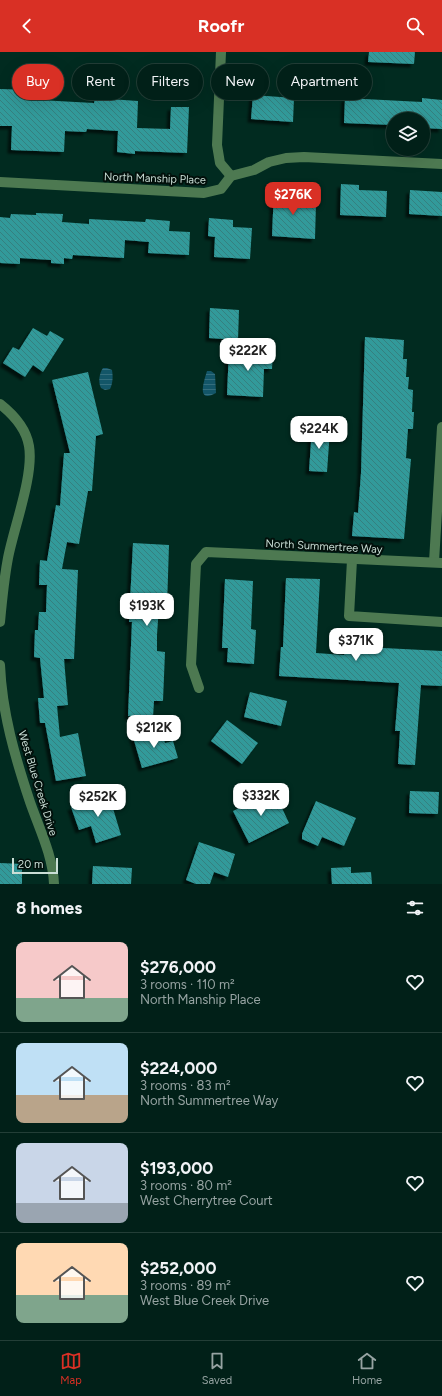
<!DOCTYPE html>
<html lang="en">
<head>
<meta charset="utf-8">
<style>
	:root { --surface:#012018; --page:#0f2d25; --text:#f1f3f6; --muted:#96a3a2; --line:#233e37; --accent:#d93025 }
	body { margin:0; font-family:Figtree,sans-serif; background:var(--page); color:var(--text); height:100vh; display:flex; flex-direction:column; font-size:15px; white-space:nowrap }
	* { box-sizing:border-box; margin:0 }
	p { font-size:13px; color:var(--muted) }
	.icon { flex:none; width:22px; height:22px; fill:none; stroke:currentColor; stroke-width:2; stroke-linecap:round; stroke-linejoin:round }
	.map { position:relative; height:832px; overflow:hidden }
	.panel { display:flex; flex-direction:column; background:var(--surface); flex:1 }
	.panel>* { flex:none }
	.guide { position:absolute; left:12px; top:12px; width:418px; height:36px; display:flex; gap:8px }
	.fabs { position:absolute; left:386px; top:60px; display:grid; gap:8px }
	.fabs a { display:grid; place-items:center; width:44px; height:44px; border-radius:50%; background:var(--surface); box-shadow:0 4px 16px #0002,0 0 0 1px var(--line); font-size:20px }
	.scale { position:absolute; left:12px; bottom:10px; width:46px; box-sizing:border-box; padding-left:4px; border:2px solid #caded6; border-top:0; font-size:11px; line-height:14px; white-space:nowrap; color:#caded6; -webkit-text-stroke:3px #02100b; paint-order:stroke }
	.price { position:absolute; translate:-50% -34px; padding:0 9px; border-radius:8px; background:#fff; color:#222; font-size:13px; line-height:26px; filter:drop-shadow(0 1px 2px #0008) }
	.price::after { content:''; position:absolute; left:50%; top:24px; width:12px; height:9px; margin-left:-6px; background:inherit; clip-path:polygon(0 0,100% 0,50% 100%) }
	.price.selected { background:var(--accent); color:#fff }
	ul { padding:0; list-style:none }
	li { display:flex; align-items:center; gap:12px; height:100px; padding:0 16px }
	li+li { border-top:1px solid var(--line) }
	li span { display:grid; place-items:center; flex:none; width:112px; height:80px; border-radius:8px; color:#555 }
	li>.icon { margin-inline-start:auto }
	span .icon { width:48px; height:48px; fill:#fffc; stroke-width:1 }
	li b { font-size:17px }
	h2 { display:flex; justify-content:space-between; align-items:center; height:48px; padding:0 16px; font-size:17px }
	.pill { padding:0 14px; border-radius:18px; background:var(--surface); box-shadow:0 4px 16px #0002,0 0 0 1px var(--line); font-size:14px; line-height:36px }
	.pill.selected { background:var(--accent); color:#fff }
	header { display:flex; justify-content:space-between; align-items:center; height:52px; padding:0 16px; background:var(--accent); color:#fff; font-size:18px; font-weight:700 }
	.dock { display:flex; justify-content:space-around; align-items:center; height:56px; border-top:1px solid var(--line); background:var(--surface); font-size:11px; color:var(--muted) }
	.dock a { display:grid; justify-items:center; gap:2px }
	.dock .selected { color:var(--accent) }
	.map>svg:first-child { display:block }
	.water { fill:url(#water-rules) }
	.building { fill:url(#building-back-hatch); filter:url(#shadow) }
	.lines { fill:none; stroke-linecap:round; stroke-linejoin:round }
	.minor { stroke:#4d7951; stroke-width:10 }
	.labels { text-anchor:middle; stroke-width:4; stroke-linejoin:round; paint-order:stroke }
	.street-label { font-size:11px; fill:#caded6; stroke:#02100b }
</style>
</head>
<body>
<header><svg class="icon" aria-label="back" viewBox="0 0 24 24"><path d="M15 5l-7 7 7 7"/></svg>Roofr<svg class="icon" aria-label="search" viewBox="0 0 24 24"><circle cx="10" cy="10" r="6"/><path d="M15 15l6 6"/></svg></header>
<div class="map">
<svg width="442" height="832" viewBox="0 0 442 832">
	<defs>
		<pattern id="water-rules" width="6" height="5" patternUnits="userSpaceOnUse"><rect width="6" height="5" fill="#135668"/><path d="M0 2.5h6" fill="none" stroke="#346e7d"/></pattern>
		<pattern id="building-back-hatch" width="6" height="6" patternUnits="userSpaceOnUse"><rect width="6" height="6" fill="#319a9a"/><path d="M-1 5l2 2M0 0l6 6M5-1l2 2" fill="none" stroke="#35807f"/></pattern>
		<filter id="shadow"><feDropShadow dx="-3.5" dy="3.5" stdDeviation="1" flood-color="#0009"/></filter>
	</defs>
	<rect width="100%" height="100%" fill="#012b20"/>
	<!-- water -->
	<g class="water">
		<path d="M103,316H107L112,318C113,324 113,331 110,337L105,338L101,336C98,330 99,322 103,316Z"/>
		<path d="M207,319H211L215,322L216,341C196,352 204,329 207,319Z"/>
	</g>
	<!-- building -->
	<g class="building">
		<polygon points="369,0 415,0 414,12 368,10"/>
		<polygon points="0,37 31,38 31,44 39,44 39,48 94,51 95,46 138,49 137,76 170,77 171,55 189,55 187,101 135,99 135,102 117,100 118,79 87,77 86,80 65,79 64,100 11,98 12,74 0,74"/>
		<polygon points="253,43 294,46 293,70 251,67"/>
		<polygon points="345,46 422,50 422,46 442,48 442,77 423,76 423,67 393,67 393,73 344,71"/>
		<polygon points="341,132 359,133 359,138 387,139 386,165 340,163"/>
		<polygon points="274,138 298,139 297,150 316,151 315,187 272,184"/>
		<polygon points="410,138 442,140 442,164 409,162"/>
		<polygon points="36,161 63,162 62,170 89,172 89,167 145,170 146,167 170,169 169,179 190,180 189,203 148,201 149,190 125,188 124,206 73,203 72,207 64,206 64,212 51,211 51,208 20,206 20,212 0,211 0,165 10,166 11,162 36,163"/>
		<polygon points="209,166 233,168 233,175 252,176 250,207 214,205 215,185 208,184"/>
		<polygon points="210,256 239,258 238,288 209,286"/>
		<polygon points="33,276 47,284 50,279 64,287 43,320 33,313 25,325 3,311 13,295 19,298"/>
		<polygon points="365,285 404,288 403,307 407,307 406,325 409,325 408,337 413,338 412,360 414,360 413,377 408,377 406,406 411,407 404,487 352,484 354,460 358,461 361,421"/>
		<polygon points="229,297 273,300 272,317 264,317 263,345 227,343"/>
		<polygon points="88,320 103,382 96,384 92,439 88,439 79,492 67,490 62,517 78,518 74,607 64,607 68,653 57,654 60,685 78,681 86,724 56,729 45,671 40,671 38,646 44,646 40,606 34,605 35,578 38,578 39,560 46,560 47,533 39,533 40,508 47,509 56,453 60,454 64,401 70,401 52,328"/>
		<polygon points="312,376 330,378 327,420 309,419"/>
		<polygon points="133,491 169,493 167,555 159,554 157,583 157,599 165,600 163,649 154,649 153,666 128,664 132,570 129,570"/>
		<polygon points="286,526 320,527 316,601 344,603 345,594 442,599 442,634 421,633 415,713 398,712 400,679 395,679 399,631 279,624 281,595 283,595"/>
		<polygon points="225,527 253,529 251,577 256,578 254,612 227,610 228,596 222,596"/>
		<polygon points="250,640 287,649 281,674 244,665"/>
		<polygon points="227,668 258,691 242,712 211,689"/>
		<polygon points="161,677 165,691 173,689 178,706 142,716 133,685"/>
		<polygon points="274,739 289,771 249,791 233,759"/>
		<polygon points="410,739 439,740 438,762 409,761"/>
		<polygon points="109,743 121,783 96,791 91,774 79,778 71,755"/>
		<polygon points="316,749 356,766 344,794 322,785 318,794 302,787 302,782"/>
		<polygon points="199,790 235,802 228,825 214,820 210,832 196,832 186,828"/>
		<polygon points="0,811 22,812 22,832 0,832"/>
		<polygon points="93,814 132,816 131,832 92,832"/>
		<polygon points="351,815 351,821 371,820 372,832 332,832 331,816"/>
	</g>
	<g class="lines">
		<!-- minor -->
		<g class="minor">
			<polyline points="221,0 217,93 220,111 231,124"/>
			<polyline points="0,130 204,141 221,137 231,124 254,118 269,110 286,106 304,105 442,112"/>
			<path d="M0,352C14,363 26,376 29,394C34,423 14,475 8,506C4,527 2,548 0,570"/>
			<polyline points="352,508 349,564 442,570"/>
			<polyline points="434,510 442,375"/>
			<path d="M0,613C2,661 15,705 30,750C39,776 53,804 54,832"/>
			<polyline points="199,636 191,613 196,512 206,500 442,511"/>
		</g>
	</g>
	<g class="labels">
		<!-- street labels -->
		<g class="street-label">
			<text transform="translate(155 126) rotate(2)" y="4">North Manship Place</text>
			<text transform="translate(324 494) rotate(3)" y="4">North Summertree Way</text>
			<text transform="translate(38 731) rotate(73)" y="4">West Blue Creek Drive</text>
		</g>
	</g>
</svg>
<div class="fabs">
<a><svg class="icon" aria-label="layers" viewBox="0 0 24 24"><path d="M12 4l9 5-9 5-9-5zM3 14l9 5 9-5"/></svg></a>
</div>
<div class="scale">20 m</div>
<b class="price selected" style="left:293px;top:164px">$276K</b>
<b class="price" style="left:248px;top:320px">$222K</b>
<b class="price" style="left:319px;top:398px">$224K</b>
<b class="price" style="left:147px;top:575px">$193K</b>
<b class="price" style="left:356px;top:610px">$371K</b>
<b class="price" style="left:154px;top:697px">$212K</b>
<b class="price" style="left:261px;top:765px">$332K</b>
<b class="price" style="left:98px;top:766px">$252K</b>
<div class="guide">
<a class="pill selected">Buy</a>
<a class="pill">Rent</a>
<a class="pill">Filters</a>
<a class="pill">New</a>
<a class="pill">Apartment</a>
</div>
</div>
<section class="panel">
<h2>8 homes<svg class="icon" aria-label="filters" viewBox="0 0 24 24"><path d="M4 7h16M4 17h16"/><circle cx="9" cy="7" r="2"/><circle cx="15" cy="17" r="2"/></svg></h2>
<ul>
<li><span style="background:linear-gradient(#f6c9c9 70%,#7fa58c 0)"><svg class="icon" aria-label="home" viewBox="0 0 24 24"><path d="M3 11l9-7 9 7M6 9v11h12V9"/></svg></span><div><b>$276,000</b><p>3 rooms · 110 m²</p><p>North Manship Place</p></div><svg class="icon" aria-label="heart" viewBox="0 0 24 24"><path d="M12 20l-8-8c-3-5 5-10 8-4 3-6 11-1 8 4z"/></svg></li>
<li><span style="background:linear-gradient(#bfe0f5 65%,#b9a48a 0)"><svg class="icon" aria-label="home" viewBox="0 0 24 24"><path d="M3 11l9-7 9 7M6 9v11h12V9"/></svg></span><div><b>$224,000</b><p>3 rooms · 83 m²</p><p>North Summertree Way</p></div><svg class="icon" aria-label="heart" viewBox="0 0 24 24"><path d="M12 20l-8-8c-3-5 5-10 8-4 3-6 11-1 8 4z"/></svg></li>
<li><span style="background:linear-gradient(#c9d6e8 75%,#9aa5b1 0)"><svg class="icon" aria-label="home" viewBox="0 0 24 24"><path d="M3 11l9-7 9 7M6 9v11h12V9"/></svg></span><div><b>$193,000</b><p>3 rooms · 80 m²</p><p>West Cherrytree Court</p></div><svg class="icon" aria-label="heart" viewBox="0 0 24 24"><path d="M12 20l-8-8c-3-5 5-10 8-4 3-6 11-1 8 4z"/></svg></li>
<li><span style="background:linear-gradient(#ffd9b3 65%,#7fa58c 0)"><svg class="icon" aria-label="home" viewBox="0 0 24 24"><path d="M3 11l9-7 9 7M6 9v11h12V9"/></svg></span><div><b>$252,000</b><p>3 rooms · 89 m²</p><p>West Blue Creek Drive</p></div><svg class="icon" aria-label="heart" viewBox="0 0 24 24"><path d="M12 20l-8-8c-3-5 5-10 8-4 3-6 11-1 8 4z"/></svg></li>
</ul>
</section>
<nav class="dock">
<a class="selected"><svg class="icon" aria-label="map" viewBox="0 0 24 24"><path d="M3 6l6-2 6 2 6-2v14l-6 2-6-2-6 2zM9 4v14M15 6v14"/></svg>Map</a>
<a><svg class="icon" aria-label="saved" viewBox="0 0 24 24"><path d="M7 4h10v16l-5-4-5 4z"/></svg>Saved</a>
<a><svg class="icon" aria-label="home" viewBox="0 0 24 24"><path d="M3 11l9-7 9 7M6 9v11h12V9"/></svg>Home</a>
</nav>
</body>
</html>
